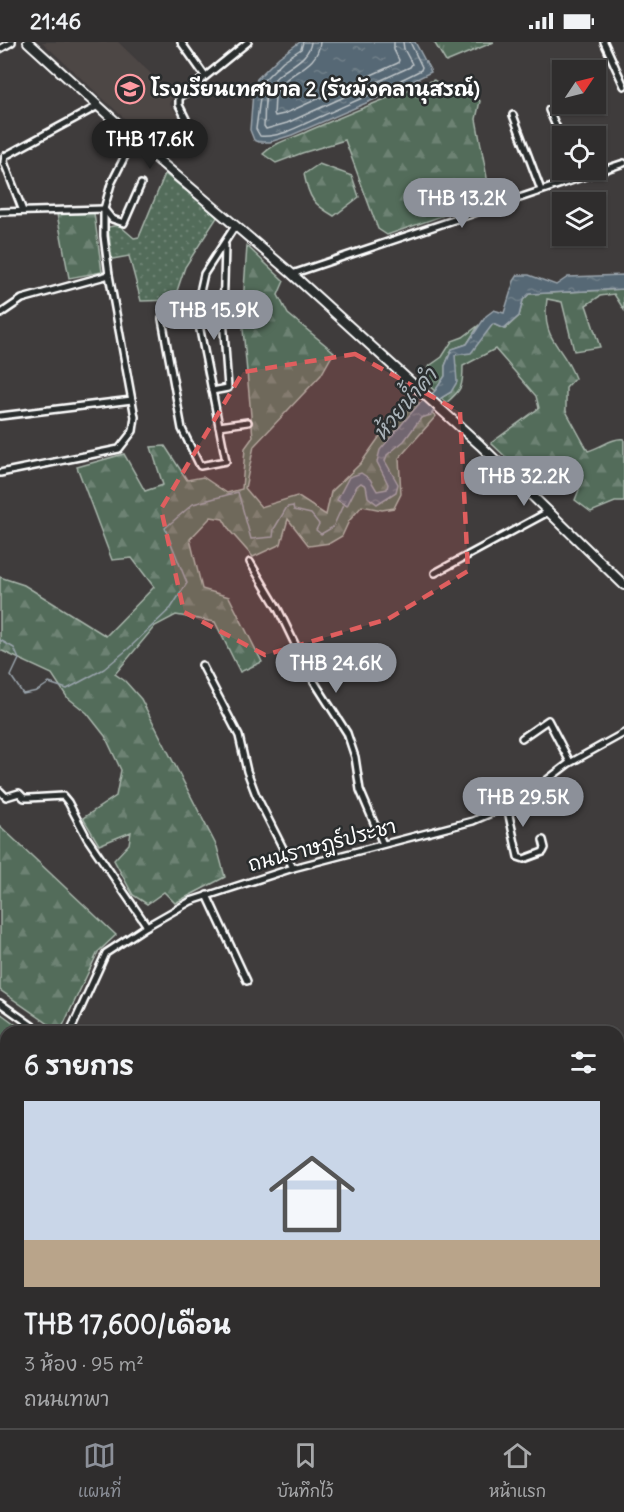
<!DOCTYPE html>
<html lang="th">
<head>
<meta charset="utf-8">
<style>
	:root { --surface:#2f2d2d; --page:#373535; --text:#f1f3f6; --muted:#a7a8aa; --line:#4a4949; --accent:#8c9099 }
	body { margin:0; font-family:Delius,"Playpen Sans Thai",sans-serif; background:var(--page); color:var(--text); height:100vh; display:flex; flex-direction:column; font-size:22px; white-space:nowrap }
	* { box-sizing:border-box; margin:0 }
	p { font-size:20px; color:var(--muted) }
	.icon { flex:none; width:33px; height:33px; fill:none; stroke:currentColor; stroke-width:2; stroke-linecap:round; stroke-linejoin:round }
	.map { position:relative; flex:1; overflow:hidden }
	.side { position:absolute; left:0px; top:984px; width:624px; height:402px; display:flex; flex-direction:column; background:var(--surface); border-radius:18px 18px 0 0; box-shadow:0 2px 4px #0004,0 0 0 2px var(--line) }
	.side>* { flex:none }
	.needle { width:39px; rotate:55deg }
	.buttons { position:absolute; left:552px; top:18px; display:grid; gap:12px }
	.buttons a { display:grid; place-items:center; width:54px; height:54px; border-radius:0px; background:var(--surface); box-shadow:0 2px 4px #0004,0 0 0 2px var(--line); font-size:30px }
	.price { position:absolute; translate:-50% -51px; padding:0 14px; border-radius:21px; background:var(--accent); color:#fff; font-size:20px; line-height:39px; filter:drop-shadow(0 2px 3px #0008) }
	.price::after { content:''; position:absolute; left:50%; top:36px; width:18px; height:14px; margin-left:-9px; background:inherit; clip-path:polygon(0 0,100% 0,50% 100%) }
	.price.current { background:#222; color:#fff }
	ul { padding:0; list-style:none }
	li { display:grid; align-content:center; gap:12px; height:318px; padding:0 24px }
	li+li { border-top:2px solid var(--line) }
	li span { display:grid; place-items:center; height:186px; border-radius:0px; color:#555 }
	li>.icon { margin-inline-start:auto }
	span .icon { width:108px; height:108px; fill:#fffc; stroke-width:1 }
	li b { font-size:26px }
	h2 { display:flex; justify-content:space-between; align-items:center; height:72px; padding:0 24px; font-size:26px }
	.status { display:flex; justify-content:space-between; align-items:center; height:42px; padding:0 30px; background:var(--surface); direction:ltr }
	.status svg { height:16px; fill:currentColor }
	.tabs { display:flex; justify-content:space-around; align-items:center; height:84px; border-top:2px solid var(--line); background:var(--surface); font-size:16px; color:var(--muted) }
	.tabs a { display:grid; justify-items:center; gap:3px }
	.tabs .current { color:var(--accent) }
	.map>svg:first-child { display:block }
	.built { fill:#4e4645 }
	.grass { fill:url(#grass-tufts); stroke:#a9b6ac; stroke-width:1.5 }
	.forest { fill:url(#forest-firs); stroke:#a9b6ac; stroke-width:1.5 }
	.park { fill:url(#park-dots); stroke:#a9b6ac; stroke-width:1.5 }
	.water { fill:url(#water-ripples); stroke:#9aa4ac; stroke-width:1.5 }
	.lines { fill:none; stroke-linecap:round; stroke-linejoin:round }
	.shore { stroke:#bcc3c7; stroke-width:1.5 }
	.stream { stroke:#9aa4ac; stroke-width:1.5 }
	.street-casing { stroke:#fff; stroke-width:10 }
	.secondary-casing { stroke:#fff; stroke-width:12 }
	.street { stroke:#2a2d2e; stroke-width:5 }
	.secondary { stroke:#2a2d2e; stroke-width:8 }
	.rail-casing { stroke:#fff; stroke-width:4 }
	.rail { stroke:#2a2d2e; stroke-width:1.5; stroke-dasharray:4.5; stroke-linecap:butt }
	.marked { fill:#e05e5e; fill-opacity:0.2; stroke:#e05e5e; stroke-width:4.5; stroke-dasharray:12 8; stroke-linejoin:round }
	.labels { text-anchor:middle; stroke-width:5; stroke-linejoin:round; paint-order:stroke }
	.poi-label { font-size:20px; font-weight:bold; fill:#fff; stroke:#2a2d2e; text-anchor:start }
	.street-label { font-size:20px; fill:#fff; stroke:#2a2d2e }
	.water-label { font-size:21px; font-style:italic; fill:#abb4ba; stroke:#2a2d2e }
</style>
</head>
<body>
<div class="status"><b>21:46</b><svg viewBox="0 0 49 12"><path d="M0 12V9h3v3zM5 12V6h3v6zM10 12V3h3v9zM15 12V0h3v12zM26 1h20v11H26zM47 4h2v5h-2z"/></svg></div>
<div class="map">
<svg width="624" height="1386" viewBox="0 0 624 1386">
	<defs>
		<pattern id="grass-tufts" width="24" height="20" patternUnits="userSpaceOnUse" patternTransform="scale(1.5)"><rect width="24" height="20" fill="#536c5a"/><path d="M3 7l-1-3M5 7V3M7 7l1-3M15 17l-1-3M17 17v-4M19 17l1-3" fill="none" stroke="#6d8273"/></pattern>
		<pattern id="forest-firs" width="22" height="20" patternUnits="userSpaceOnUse" patternTransform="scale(1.5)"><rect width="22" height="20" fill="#536c5a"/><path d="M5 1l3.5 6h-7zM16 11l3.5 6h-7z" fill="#6d8273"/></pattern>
		<pattern id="park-dots" width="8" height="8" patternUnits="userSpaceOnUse" patternTransform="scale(1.5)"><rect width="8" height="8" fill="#536c5a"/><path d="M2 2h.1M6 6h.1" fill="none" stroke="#6d8273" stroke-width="1.8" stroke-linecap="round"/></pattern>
		<pattern id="water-ripples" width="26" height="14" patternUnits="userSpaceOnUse" patternTransform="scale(1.5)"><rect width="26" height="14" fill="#576874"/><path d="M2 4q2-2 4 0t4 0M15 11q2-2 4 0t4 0" fill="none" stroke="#707f89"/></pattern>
	</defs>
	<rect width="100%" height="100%" fill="#3f3c3c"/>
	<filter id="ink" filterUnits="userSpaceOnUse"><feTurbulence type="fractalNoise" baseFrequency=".0167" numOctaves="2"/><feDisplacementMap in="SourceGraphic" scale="12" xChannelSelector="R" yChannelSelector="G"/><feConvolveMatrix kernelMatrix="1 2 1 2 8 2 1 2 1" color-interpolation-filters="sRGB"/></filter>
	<g filter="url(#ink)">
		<!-- built -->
		<polygon class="built" points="42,0 118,0 174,54 169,61 182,78 153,103"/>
		<!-- grass -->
		<polygon class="grass" points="434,0 494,0 446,20"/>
		<!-- forest -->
		<g class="forest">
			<path d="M434,38L444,45L462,42L480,59L476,77L491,157L387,193L378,187L345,98L302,111L276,121L263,112C276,99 292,97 308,89C350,71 391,54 434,38Z"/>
			<path d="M319,122L352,134L359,155L334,174C313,162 309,156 304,132Z"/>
			<polygon points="94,171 102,230 69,236 57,172"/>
			<polygon points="247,204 284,239 278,253 288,272 334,310 321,333 254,404 245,446 261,465 297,454 326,473 331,450 361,421 409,353 436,374 399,416 401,452 394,466 382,468 362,464 349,479 342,494 330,501 309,504 288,477 281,502 253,515 230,489 223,477 211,475 190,497 202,547 229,555 262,620 240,630 215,580 176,573 155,584 115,632 125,639 141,657 217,805 225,835 175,861 164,850 147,862 133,853 114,818 129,802 131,790 99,803 83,776 116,754 121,728 105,694 87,671 67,655 52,632 0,608 0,535 24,543 106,594 154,545 132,516 112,518 77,425 124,412 145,449 163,443 151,405 165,404 187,438 203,435 227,451 242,447 245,406 253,395 242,276"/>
			<path d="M624,247V268L614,252L600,254L586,263L600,305L574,309L562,260L547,257C541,300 562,301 575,336L566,346V369L588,409C600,406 613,395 624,397V460H615L591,470L575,458L580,445L566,427L535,443L491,401L539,366L536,354L495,307L463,324C463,344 462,348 446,361L441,356L451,350L455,313L493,282L505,287L519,274L523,258L529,252Z"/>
			<polygon points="479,283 467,302 452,307 445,324 445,334 435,349 426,341 428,325 442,315 452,299 463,295"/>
			<polygon points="0,784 116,893 98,910 60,990 0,948"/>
			<polygon points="0,971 26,990 6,990 6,1150 0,1149"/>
			<polygon points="0,1329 6,1343 6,1380 22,1380 25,1386 2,1386 0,1383"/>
		</g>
		<!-- park -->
		<polygon class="park" points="165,132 218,174 185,225 174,258 141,259 129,214 112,217 108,185 119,183 134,196 139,195"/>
		<!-- water -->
		<g class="water">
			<polygon points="300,0 415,0 431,30 387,52 292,93 270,100 259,100 254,98 250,88 253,50 257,37 279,15"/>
			<polygon points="518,233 529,233 556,243 568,235 624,233 624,247 529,252 523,258 519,274 504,287 493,282 471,311 455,313 457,340 451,350 441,356 431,373 421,376 404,399 387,413 385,419 398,442 396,450 377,462 368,455 366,444 361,441 357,444 347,464 337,458 349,435 361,431 370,437 377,449 387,447 388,442 377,420 380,408 418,363 435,349 445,334 445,324 452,307 467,302 486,274 494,268 504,271 514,239"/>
		</g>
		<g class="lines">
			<!-- shore -->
			<g class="shore">
				<path d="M303,0L301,7L283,19L262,40L256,87L260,94C281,96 303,82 322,74C355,59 388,45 421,28L422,25L410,0"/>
				<path d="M311,0C309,21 277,27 269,45C263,55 265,72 264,84L266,87L287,81L410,25L412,22L404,7L403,0"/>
				<path d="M320,0C318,28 284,29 276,51C274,57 275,65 274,71L275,74L284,72L398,21L399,18L394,8V0"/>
			</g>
			<!-- stream -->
			<polyline class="stream" points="0,598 14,606 19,617 11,634 23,652 37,649 49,641 67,647 104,627 128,607 171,566 187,541 165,486 193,462 238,450 251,497 273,495 274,487 287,465 293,464 294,468 311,472 319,482 316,488 321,492 333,485 344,461"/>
			<!-- street casing -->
			<g class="street-casing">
				<g id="street">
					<polyline points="181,0 205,34"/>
					<polyline points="604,0 624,44"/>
					<polyline points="0,7 12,0"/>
					<polyline points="549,68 562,98"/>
					<polyline points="513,73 541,148"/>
					<polyline points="150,111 186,77 179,63 179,56 248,0"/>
					<polyline points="23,169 4,120 5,114 98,64"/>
					<polyline points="0,170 104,167 112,177 124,181 141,142"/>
					<polyline points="292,232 624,121"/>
					<polyline points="196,268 162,277 182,387 200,424 226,419 196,268 204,232 235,184"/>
					<polyline points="0,272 22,257 109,233"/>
					<polyline points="212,349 228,346 223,276 225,203"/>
					<polyline points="0,374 132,358"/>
					<polyline points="219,384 248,380"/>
					<polyline points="0,431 119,407 133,389 135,375 109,233 104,194 104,167 111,142 134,96"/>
					<polyline points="250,520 278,567 310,633 347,691 355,715 360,748 383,802"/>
					<polyline points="435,531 548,470"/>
					<polyline points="202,623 239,694 247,729 256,753 293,826"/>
					<polyline points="522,696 548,678 570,720"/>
					<polyline points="0,749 6,755 19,751 24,756 29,756 63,754 68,760 87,796 147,884"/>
					<polyline points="507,764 518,815 524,817 543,810 545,806 543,798"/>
					<polyline points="207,853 247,939"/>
					<polyline points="0,961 41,990"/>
					<polyline points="70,990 106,911 147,884 191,859 293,826 473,779 521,758 568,722 624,691"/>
					<polyline points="0,1156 6,1158"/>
					<polyline points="286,1380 287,1386"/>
				</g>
			</g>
			<!-- secondary casing -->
			<g class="secondary-casing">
				<polyline id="secondary" points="28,0 150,111 292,232 480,403 624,543"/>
			</g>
			<!-- street -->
			<use href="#street" class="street"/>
			<!-- secondary -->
			<use href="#secondary" class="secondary"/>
			<!-- rail casing -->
			<g class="rail-casing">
				<g id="rail">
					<polyline points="0,1310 6,1325"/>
					<polyline points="29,1380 32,1386"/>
				</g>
			</g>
			<!-- rail -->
			<use href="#rail" class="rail"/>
		</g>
	</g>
	<!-- marked area -->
	<path class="marked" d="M355,312L460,370L468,529L388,577L265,613L184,570L161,467L243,330Z"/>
	<!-- icons -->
	<defs>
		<g id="school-ring" transform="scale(1.5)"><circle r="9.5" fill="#2a2d2e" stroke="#ff9aa2" stroke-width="1.5"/><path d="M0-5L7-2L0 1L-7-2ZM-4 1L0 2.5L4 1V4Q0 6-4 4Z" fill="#ff9aa2"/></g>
	</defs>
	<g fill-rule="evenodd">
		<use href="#school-ring" x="130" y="47"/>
	</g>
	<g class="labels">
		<!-- poi labels -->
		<g class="poi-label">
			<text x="151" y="54">โรงเรียนเทศบาล 2 (รัชมังคลานุสรณ์)</text>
		</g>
		<!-- street labels -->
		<g class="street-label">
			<text transform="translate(322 803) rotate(-15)" y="7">ถนนราษฎร์ประชา</text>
		</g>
		<!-- water labels -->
		<g class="water-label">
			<text transform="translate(405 362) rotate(-50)" y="7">ห้วยน้ำคำ</text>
		</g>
	</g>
</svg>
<div class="buttons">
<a><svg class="needle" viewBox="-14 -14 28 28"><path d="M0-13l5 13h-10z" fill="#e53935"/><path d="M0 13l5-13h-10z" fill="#a7a8aa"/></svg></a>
<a><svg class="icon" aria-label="locate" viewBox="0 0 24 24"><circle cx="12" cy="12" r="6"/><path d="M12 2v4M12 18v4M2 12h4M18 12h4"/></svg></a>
<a><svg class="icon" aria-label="layers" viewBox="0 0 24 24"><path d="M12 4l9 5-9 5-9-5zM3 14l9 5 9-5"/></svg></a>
</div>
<b class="price current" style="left:150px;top:128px">THB 17.6K</b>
<b class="price" style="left:462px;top:187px">THB 13.2K</b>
<b class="price" style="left:214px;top:299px">THB 15.9K</b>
<b class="price" style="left:524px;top:465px">THB 32.2K</b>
<b class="price" style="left:336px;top:652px">THB 24.6K</b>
<b class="price" style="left:523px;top:786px">THB 29.5K</b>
<section class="side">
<h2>6 รายการ<svg class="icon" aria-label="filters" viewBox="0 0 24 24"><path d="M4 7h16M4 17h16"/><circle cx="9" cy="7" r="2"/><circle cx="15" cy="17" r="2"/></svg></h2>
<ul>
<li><span style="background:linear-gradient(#c9d6e8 75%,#b9a48a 0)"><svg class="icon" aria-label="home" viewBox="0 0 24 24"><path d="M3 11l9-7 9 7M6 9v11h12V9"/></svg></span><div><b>THB 17,600/เดือน</b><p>3 ห้อง · 95 m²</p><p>ถนนเทพา</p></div></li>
</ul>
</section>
</div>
<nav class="tabs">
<a class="current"><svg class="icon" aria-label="map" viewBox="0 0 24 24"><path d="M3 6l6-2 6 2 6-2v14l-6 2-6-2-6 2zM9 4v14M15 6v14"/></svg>แผนที่</a>
<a><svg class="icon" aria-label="saved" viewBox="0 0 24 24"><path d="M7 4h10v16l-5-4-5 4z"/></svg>บันทึกไว้</a>
<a><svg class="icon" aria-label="home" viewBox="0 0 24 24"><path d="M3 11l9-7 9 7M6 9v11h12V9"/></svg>หน้าแรก</a>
</nav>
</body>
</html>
